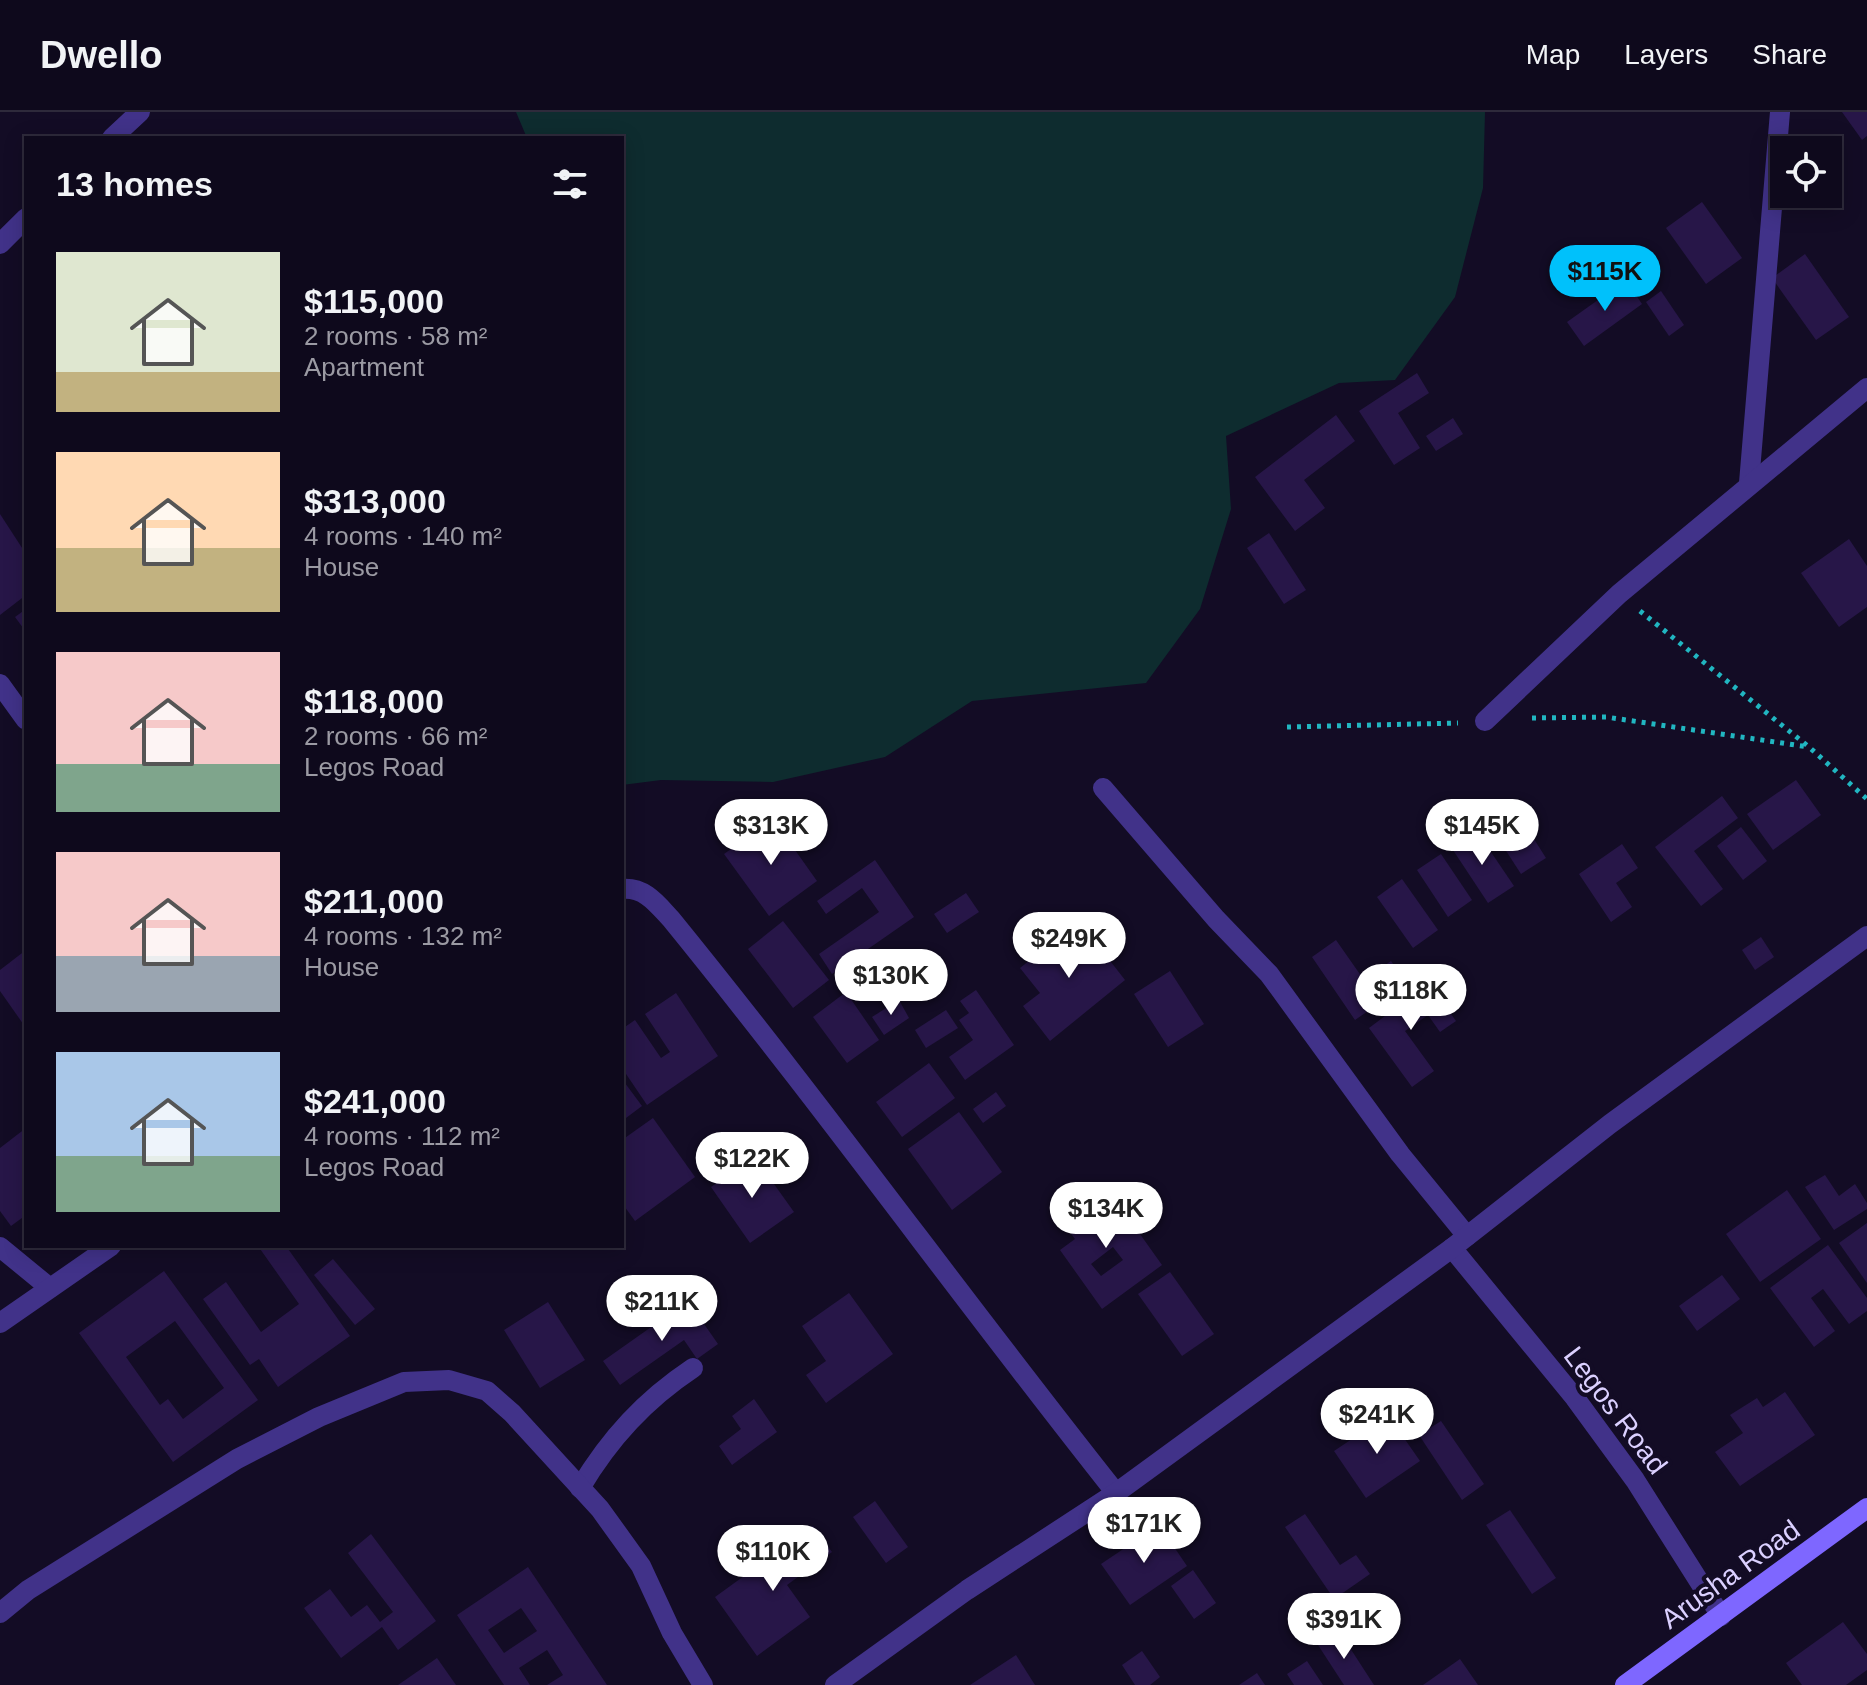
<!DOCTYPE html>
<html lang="en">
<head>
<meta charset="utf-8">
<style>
	:root { --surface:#0e091c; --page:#1c1729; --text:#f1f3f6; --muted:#9b9aa3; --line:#2e2a3b; --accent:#00c1fb }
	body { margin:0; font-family:Arial,sans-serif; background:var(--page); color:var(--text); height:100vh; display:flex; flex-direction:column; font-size:30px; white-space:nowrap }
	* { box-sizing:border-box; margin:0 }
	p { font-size:26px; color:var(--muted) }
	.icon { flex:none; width:44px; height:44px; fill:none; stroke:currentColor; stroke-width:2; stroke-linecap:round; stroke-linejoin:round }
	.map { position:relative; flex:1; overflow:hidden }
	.sheet { position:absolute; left:24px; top:24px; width:600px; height:1112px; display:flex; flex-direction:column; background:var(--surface); border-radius:0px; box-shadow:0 4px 20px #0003,0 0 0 2px var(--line) }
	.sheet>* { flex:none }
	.tools { position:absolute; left:1770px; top:24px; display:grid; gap:16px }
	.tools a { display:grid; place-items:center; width:72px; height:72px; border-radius:0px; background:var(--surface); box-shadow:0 4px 20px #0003,0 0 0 2px var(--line); font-size:40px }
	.price { position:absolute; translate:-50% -68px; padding:0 18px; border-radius:28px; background:#fff; color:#222; font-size:26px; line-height:52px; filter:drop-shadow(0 2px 4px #0008) }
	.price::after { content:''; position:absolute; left:50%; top:48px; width:24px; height:18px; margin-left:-12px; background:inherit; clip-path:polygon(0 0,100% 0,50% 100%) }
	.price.on { background:var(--accent); color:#111 }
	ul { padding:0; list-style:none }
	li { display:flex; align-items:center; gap:24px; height:200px; padding:0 32px }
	li span { display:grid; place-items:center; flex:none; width:224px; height:160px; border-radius:0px; color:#555 }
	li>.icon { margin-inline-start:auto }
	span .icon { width:96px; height:96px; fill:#fffc; stroke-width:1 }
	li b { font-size:34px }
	h2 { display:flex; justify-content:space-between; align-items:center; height:96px; padding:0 32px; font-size:34px }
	header { display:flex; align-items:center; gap:48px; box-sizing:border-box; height:112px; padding:0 40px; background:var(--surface); border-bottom:2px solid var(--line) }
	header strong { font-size:38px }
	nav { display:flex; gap:44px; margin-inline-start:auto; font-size:28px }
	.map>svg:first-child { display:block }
	.green { fill:#0e2c2f }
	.building { fill:#271648; fill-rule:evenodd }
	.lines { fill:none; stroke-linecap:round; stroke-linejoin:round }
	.path { stroke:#21b6c1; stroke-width:5; stroke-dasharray:4 6; stroke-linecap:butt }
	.street { stroke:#413289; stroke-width:20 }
	.secondary { stroke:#7e67ff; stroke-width:20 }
	.labels { text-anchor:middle; stroke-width:8; stroke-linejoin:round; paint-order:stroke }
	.street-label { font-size:28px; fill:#dbd0ff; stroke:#130c25 }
</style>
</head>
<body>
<header>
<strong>Dwello</strong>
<nav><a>Map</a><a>Layers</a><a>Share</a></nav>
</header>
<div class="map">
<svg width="1867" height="1573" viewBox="0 0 1867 1573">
	<rect width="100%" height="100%" fill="#130c25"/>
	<!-- green -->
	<polygon class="green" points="516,0 1485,0 1483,76 1455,185 1395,268 1339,271 1226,324 1231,397 1200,497 1146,571 972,589 885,645 773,670 661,668 622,673 622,26 527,26"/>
	<!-- building -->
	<g class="building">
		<polygon points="1842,0 1867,0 1867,24 1862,28"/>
		<polygon points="1702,90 1742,146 1706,172 1666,116"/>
		<polygon points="1805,142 1849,205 1816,228 1772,166"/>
		<polygon points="1626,168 1642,192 1584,234 1567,210"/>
		<polygon points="1661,179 1684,213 1669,224 1646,190"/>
		<polygon points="1417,261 1429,281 1398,301 1420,336 1394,353 1359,299"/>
		<polygon points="1336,303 1355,329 1304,368 1325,396 1295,419 1255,365"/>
		<polygon points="1453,306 1463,322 1436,339 1426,324"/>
		<polygon points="0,402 26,442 26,483 0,503"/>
		<polygon points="1269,421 1306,478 1284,492 1247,436"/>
		<polygon points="1849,427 1867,454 1867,495 1839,515 1801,461"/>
		<polygon points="26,497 26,520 15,505"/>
		<polygon points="1796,668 1821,703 1773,738 1747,702"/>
		<polygon points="1722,684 1738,706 1694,739 1723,777 1701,794 1655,735"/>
		<polygon points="1513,694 1546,746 1521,762 1488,711"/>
		<polygon points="773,707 817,769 769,804 724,742"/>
		<polygon points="1741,715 1767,749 1743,768 1717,734"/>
		<polygon points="1476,718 1514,774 1488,791 1451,735"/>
		<polygon points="1622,732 1638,756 1616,771 1632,795 1611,810 1579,762"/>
		<polygon points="1441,742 1472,788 1448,805 1417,758"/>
		<polygon points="875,748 914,805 832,862 819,842 879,800 862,776 826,802 817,789"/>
		<polygon points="1402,767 1438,818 1413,836 1377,785"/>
		<polygon points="966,781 979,800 947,821 934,802"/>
		<polygon points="783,809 829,868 793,896 748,837"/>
		<polygon points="1079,809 1125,868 1050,929 1023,894 1040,881 1020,856"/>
		<polygon points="1761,825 1774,845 1755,858 1742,838"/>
		<polygon points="1336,828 1364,868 1391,849 1407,872 1355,908 1312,845"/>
		<polygon points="26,838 26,916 0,879 0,858"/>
		<polygon points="1170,859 1204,912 1168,935 1134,882"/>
		<polygon points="1429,871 1456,909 1440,920 1428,903 1405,919 1434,959 1412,975 1369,916"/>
		<polygon points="976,878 1014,933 965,968 949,945 973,928 959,908 969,901 960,889"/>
		<polygon points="846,880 879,928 847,951 813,905"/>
		<polygon points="676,881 718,944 647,993 622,956 622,917 635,908 661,946 670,940 645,902"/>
		<polygon points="899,888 909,906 884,923 872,905"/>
		<polygon points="946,898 958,916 926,936 915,918"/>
		<polygon points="929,951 955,986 902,1025 876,990"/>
		<polygon points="622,967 642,994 622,1009"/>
		<polygon points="996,980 1006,994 983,1011 973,997"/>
		<polygon points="959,1000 1002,1060 952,1098 908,1037"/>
		<polygon points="653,1006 695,1065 635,1109 622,1091 622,1028"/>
		<polygon points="26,1016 26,1103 11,1114 0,1099 0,1036"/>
		<polygon points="754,1044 794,1100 750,1131 711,1075"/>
		<polygon points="1825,1063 1839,1084 1855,1072 1867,1091 1867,1097 1834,1118 1805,1075"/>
		<polygon points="1787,1078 1821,1127 1760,1170 1726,1122"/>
		<path d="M1085,1080L1104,1106L1120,1094L1162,1153L1102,1197L1060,1138L1075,1127L1056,1101ZM1113,1135L1123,1148L1101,1164L1091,1152Z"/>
		<polygon points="1867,1111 1867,1171 1839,1131"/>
		<polygon points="1828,1133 1867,1186 1867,1199 1849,1212 1823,1177 1811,1186 1835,1219 1814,1235 1770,1176"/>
		<polygon points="258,1134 286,1134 350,1224 278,1275 259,1247 250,1253 203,1187 226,1170 261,1220 299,1192"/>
		<polygon points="333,1147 375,1197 355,1213 314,1163"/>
		<path d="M164,1159L258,1288L173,1350L79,1221ZM175,1209L224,1276L183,1307L168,1287L160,1293L126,1245Z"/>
		<polygon points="1170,1160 1214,1222 1182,1244 1138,1182"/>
		<polygon points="1722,1163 1740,1187 1697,1219 1679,1194"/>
		<polygon points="849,1181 893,1242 826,1291 806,1263 826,1249 802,1214"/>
		<polygon points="688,1189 718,1232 697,1247 684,1228 620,1273 603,1249"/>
		<polygon points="548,1190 585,1248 540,1276 504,1218"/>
		<polygon points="1785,1280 1815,1323 1740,1374 1715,1340 1743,1321 1730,1303 1757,1286 1763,1295"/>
		<polygon points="754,1287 777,1320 732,1353 719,1334 741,1317 732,1304"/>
		<polygon points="1388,1303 1420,1349 1366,1386 1334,1339"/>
		<polygon points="1441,1309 1484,1372 1462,1388 1419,1323"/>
		<polygon points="875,1389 908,1435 886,1451 853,1405"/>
		<polygon points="1510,1398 1556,1466 1532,1482 1486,1413"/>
		<polygon points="1305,1402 1340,1453 1356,1443 1370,1462 1334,1487 1285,1415"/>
		<polygon points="1159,1413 1187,1454 1130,1493 1101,1452"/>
		<polygon points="813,1414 832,1440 787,1473 810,1505 757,1544 715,1485"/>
		<polygon points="371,1422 436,1509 398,1538 382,1515 341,1546 304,1496 330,1477 351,1505 367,1493 380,1510 393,1500 348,1441"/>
		<path d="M528,1455L607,1573H547L563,1563L547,1538L519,1556L530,1573H504L457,1503ZM521,1496L537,1519L504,1541L488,1518Z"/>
		<polygon points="1193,1458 1216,1491 1194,1507 1171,1474"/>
		<polygon points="1843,1510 1867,1542 1867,1558 1846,1573 1802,1573 1786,1551"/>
		<polygon points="1339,1519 1374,1573 1344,1573 1318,1533"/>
		<polygon points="1142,1539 1160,1565 1150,1573 1135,1573 1122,1553"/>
		<polygon points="1016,1543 1035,1573 970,1573"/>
		<polygon points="437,1546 456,1573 398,1573"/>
		<polygon points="1460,1547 1478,1573 1423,1573"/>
		<polygon points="1307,1549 1323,1573 1294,1573 1287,1562"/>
		<polygon points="1257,1561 1265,1573 1239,1573"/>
	</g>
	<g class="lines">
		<!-- path -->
		<g class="path">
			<polyline points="1640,499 1809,635 1867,687"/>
			<polyline points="1532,606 1606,605 1809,635"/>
			<polyline points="1287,615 1458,611"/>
		</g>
		<!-- street -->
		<g class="street">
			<polyline points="112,26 140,0"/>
			<polyline points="0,132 26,106"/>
			<polyline points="1749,371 1780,0"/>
			<polyline points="0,572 26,608"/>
			<polyline points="1485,609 1619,482 1867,276"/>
			<polyline points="1103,676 1216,807 1269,862 1400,1042 1467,1124"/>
			<path d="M622,777C645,775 657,792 671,807C824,995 965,1191 1116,1381"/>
			<polyline points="0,1135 50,1176"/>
			<polyline points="1452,1136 1575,1286 1635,1368 1721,1504"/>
			<polyline points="0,1211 111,1134"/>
			<path d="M580,1376C610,1326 645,1288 693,1256"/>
			<polyline points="0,1501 28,1478 237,1347 319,1305 404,1270 449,1268 487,1279 512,1301 600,1397 641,1454 672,1521 703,1573"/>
			<polyline points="835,1573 967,1478 1116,1381 1452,1136 1610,1012 1867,824"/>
		</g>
		<!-- secondary -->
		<polyline class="secondary" points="1625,1573 1867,1396"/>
	</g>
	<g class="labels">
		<!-- street labels -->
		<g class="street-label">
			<text transform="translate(1616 1298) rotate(53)" y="10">Legos Road</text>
			<text transform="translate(1730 1462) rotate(-36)" y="10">Arusha Road</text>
		</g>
	</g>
</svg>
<div class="tools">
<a><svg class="icon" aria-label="locate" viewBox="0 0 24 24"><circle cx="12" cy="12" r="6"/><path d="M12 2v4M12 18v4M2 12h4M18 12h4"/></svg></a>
</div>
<b class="price on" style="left:1605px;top:201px">$115K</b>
<b class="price" style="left:771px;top:755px">$313K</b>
<b class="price" style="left:1482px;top:755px">$145K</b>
<b class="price" style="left:1069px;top:868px">$249K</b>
<b class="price" style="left:891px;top:905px">$130K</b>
<b class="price" style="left:1411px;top:920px">$118K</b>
<b class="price" style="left:752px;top:1088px">$122K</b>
<b class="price" style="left:1106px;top:1138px">$134K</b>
<b class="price" style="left:662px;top:1231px">$211K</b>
<b class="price" style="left:1377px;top:1344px">$241K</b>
<b class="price" style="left:1144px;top:1453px">$171K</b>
<b class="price" style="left:773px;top:1481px">$110K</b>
<b class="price" style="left:1344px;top:1549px">$391K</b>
<section class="sheet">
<h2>13 homes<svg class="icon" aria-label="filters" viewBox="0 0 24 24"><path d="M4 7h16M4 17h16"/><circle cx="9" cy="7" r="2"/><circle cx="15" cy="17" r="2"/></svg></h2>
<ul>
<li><span style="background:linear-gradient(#dfe7d0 75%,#c2b280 0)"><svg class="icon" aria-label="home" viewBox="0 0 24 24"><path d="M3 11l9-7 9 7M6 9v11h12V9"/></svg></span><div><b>$115,000</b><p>2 rooms · 58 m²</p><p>Apartment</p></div></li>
<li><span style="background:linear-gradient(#ffd9b3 60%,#c2b280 0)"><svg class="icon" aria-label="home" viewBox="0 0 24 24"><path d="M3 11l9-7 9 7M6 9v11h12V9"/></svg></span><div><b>$313,000</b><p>4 rooms · 140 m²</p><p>House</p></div></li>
<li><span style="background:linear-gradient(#f6c9c9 70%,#7fa58c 0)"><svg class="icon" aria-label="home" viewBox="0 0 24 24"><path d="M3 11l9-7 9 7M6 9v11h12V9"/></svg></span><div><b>$118,000</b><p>2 rooms · 66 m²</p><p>Legos Road</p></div></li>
<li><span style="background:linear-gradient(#f6c9c9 65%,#9aa5b1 0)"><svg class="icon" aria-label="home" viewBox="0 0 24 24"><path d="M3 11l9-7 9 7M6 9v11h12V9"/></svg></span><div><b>$211,000</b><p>4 rooms · 132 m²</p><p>House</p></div></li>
<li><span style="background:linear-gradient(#a9c7e8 65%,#7fa58c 0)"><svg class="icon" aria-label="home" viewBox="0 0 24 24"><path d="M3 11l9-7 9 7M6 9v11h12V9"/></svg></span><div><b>$241,000</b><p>4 rooms · 112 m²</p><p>Legos Road</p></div></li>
</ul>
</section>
</div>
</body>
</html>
